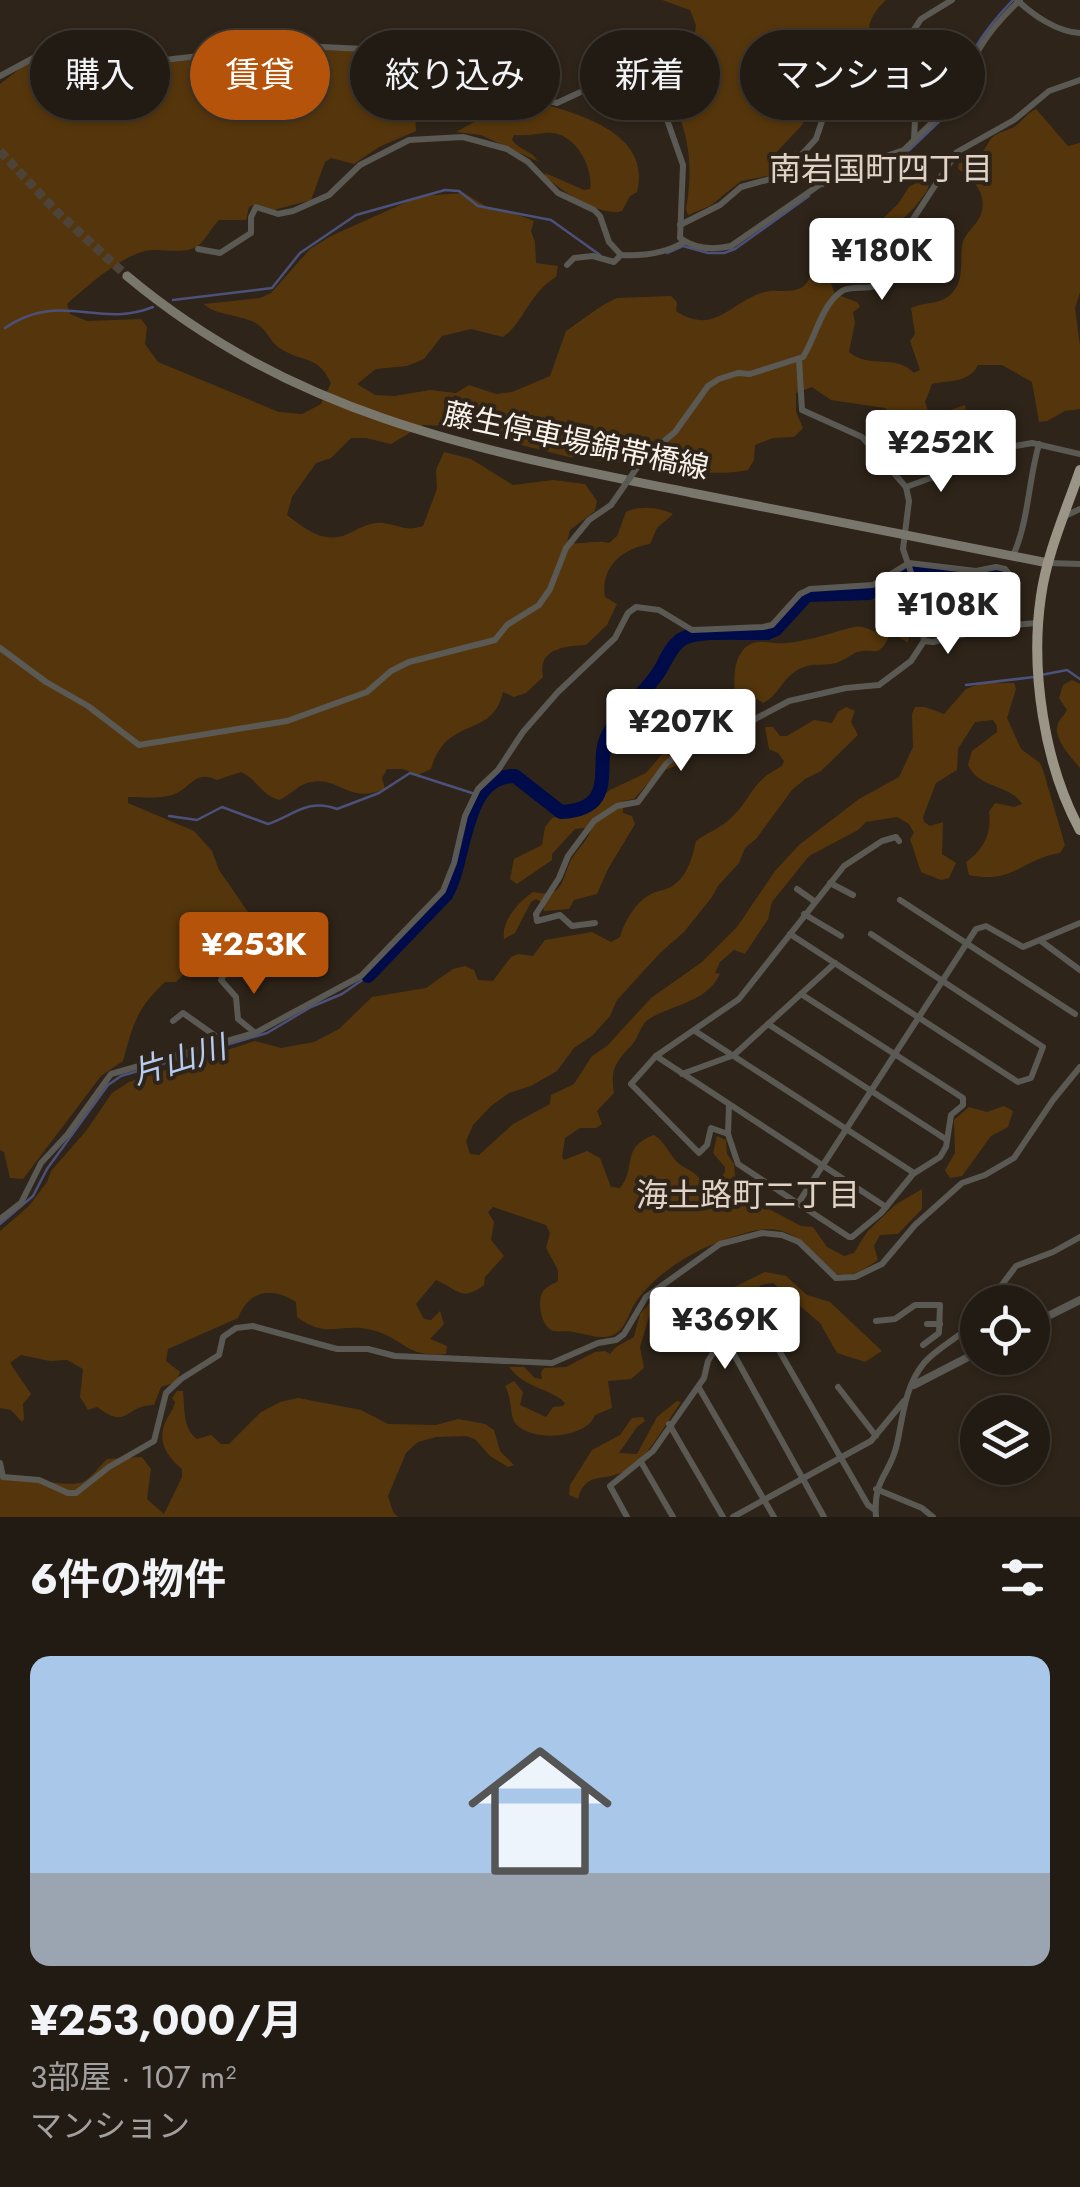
<!DOCTYPE html>
<html lang="ja">
<head>
<meta charset="utf-8">
<style>
	:root { --surface:#221b13; --page:#2a241c; --text:#f1f3f6; --muted:#a2a1a0; --line:#3f3933; --accent:#b45309 }
	body { margin:0; font-family:Jost,"Noto Sans JP",sans-serif; background:var(--page); color:var(--text); height:100vh; display:flex; flex-direction:column; font-size:38px; white-space:nowrap }
	* { box-sizing:border-box; margin:0 }
	p { font-size:32px; color:var(--muted) }
	.icon { flex:none; width:55px; height:55px; fill:none; stroke:currentColor; stroke-width:2; stroke-linecap:round; stroke-linejoin:round }
	.map { position:relative; height:1517px; overflow:hidden }
	.drawer { display:flex; flex-direction:column; background:var(--surface); flex:1 }
	.drawer>* { flex:none }
	.guide { position:absolute; left:30px; top:30px; width:1020px; height:90px; display:flex; gap:20px }
	.tools { position:absolute; left:960px; top:1285px; display:grid; gap:20px }
	.tools a { display:grid; place-items:center; width:90px; height:90px; border-radius:50%; background:var(--surface); box-shadow:0 2px 8px #0004,0 0 0 2px var(--line); font-size:50px }
	.price { position:absolute; translate:-50% -85px; padding:0 22px; border-radius:10px; background:#fff; color:#222; font-size:32px; line-height:65px; filter:drop-shadow(0 2px 5px #0008) }
	.price::after { content:''; position:absolute; left:50%; top:60px; width:30px; height:22px; margin-left:-15px; background:inherit; clip-path:polygon(0 0,100% 0,50% 100%) }
	.price.selected { background:var(--accent); color:#fff }
	ul { padding:0; list-style:none }
	li { display:grid; align-content:center; gap:20px; height:530px; padding:0 30px }
	li span { display:grid; place-items:center; height:310px; border-radius:20px; color:#555 }
	li>.icon { margin-inline-start:auto }
	span .icon { width:180px; height:180px; fill:#fffc; stroke-width:1 }
	li b { font-size:42px }
	h2 { display:flex; justify-content:space-between; align-items:center; height:120px; padding:0 30px; font-size:42px }
	.pill { padding:0 35px; border-radius:45px; background:var(--surface); box-shadow:0 2px 8px #0004,0 0 0 2px var(--line); font-size:35px; line-height:90px }
	.pill.selected { background:var(--accent); color:#fff }
	.map>svg:first-child { display:block }
	.green { fill:#55360c }
	.lines { fill:none; stroke-linecap:round; stroke-linejoin:round }
	.stream { stroke:#4b517a; stroke-width:2.5 }
	.river { stroke:#000b49; stroke-width:14 }
	.secondary-tunnel { stroke:#4d4339; stroke-width:9; stroke-dasharray:9 4.5; stroke-linecap:butt }
	.minor { stroke:#5b5953; stroke-width:6 }
	.tertiary { stroke:#5b5953; stroke-width:8 }
	.secondary { stroke:#79766b; stroke-width:9 }
	.trunk { stroke:#9a9586; stroke-width:10 }
	.minor-bridge { stroke:#5b5953; stroke-width:6 }
	.labels { text-anchor:middle; stroke-width:8; stroke-linejoin:round; paint-order:stroke }
	.street-label { font-size:30px; fill:#faf3ec; stroke:#2e2419 }
	.neighbourhood-label { font-size:32px; fill:#e0d3c5; stroke:#2e2419 }
	.water-label { font-size:32px; font-style:italic; fill:#b6ccf2; stroke:#2e2419 }
</style>
</head>
<body>
<div class="map">
<svg width="1080" height="1517" viewBox="0 0 1080 1517">
	<rect width="100%" height="100%" fill="#2e2419"/>
	<!-- green -->
	<g class="green">
		<path d="M662,0H886C870,15 862,32 876,52C868,69 857,79 841,89L830,82L817,84L807,91L802,115L803,124L771,158L772,165L777,166L795,151L797,155L773,175L741,181L710,206L688,215L686,209C692,176 691,145 678,113C670,94 662,81 661,60L671,50L694,39L696,25L690,10Z"/>
		<path d="M419,47C464,53 459,78 490,89C537,106 656,118 637,192L630,196L622,211C600,217 561,191 545,176V173L584,190L590,189C594,166 573,129 545,133C535,134 527,136 514,135L512,140C519,150 536,153 537,161L481,135L456,132L476,121L475,113L452,93L424,88L405,100V106L415,116L416,131L379,147L354,164L331,158L325,162L311,200L274,210L256,204L249,207L246,220H219C211,228 206,239 199,245C186,256 161,247 145,251C120,257 86,287 67,304L70,314L87,321L141,319L147,327L145,344L158,362L279,412L302,414L321,404L331,383C317,354 303,363 281,349C269,342 268,329 254,322C239,315 212,314 204,304L260,298L271,293L310,249L331,236L420,196L464,193L492,210L513,213L534,221L531,231L535,242L536,263L558,266L556,277C529,293 523,324 503,337L471,329L442,336L424,359L407,366L376,369L357,384L375,395L395,396L430,390L456,393L469,385L496,394L512,392L550,376L566,331L603,305L617,298L671,296L677,302L676,311C715,337 732,300 765,292C778,288 791,295 804,286C812,279 812,266 819,258L855,253L863,248L875,226L898,204L909,187L926,177L930,181L927,191L914,208L886,235L874,263H857L829,278L835,294L857,302L860,307L853,312L855,323L849,352C871,370 895,353 914,373L920,370L910,341L915,334L911,308C926,301 941,306 953,292C964,280 960,261 962,246C964,234 972,230 978,220C991,199 975,179 958,169L959,163C980,160 981,155 990,140C996,131 1011,131 1018,124C1026,117 1025,115 1036,109L1068,146L1080,143V292L1075,308L1080,346V409L1065,411L1047,421L1039,422L1032,382L1002,365H978C969,383 950,380 932,384L925,402L928,411L942,413L965,405L966,412C948,414 930,422 924,440L909,450L900,447L893,435L898,421L885,408L831,400L812,387L796,393V412L803,428L794,437L773,438L755,445L754,460L748,470C721,475 684,475 664,457V448L651,443L618,463L569,457L445,426L423,425L391,444L366,438H351L331,458L316,463L292,497L287,515C308,531 326,546 352,532C362,527 372,522 383,523C399,525 406,532 423,526L437,489L436,470L444,452L471,459L513,485L553,480L585,484L597,501L595,511L570,530L567,542C581,546 594,539 609,543L617,536L626,512C641,505 658,507 673,514L657,528L650,544C623,548 600,567 605,597L617,604L607,625L586,645C564,646 537,649 543,677L526,693L514,697L503,692C492,740 447,714 431,769L418,775L403,769H387L382,778L385,789C346,805 340,774 307,783C297,786 289,796 279,800C261,795 257,779 241,772L217,780C194,769 192,788 172,795C159,799 141,797 128,797V803L194,831L212,851L219,870L255,922C246,937 223,943 207,954C196,962 186,972 176,982H165C136,1009 133,1025 123,1061L101,1076L23,1179L10,1178L4,1152L0,1150V84L34,58L54,51H63L79,63L105,67L136,61L158,64L199,59L265,66L299,49L378,52Z"/>
		<path d="M902,623L911,624L908,643L898,636L889,637C876,660 876,647 857,652C850,655 843,661 836,663C825,666 814,663 804,667C782,675 781,694 763,703L757,699L744,703L737,717L731,716C739,695 728,668 743,650C755,636 772,645 787,643C809,641 833,632 854,627C871,623 883,647 902,623Z"/>
		<path d="M1072,680L1080,684V768C1072,758 1052,738 1058,724C1060,718 1065,715 1067,710L1059,698L1063,685Z"/>
		<path d="M982,683H1014L1016,689L1007,718L1021,749L1040,763L1043,770L1065,845L1060,853C1019,860 1015,884 969,875L966,862C983,850 992,834 989,812L995,803L1014,807L1022,804C1010,784 979,789 968,765L972,751L997,732V726L993,720L975,722L958,749L957,770L936,783L923,817L924,822L930,826L943,822L942,854L956,863L949,878L941,880L921,872L910,839L914,833L909,824L897,817L866,822L858,830L809,856L772,902L768,919L745,954L734,950L720,962L715,973L720,974C706,1003 673,1004 649,1019C640,1025 639,1037 632,1045C616,1061 610,1069 614,1093L597,1111L602,1124L596,1128H580L565,1138L562,1157L564,1160L587,1151L600,1158L611,1187L620,1188C637,1168 620,1147 654,1135C666,1142 671,1159 682,1166C691,1171 694,1172 701,1180L694,1191L703,1200L725,1172V1167L713,1153L717,1136L726,1140L727,1154L734,1164L737,1199L742,1204L769,1209L801,1226L813,1227L827,1247L844,1256L854,1253L867,1232L895,1205L922,1189V1209L898,1234L880,1235L874,1246L878,1260C867,1267 856,1276 843,1275C812,1273 809,1219 753,1231C711,1241 664,1264 637,1300C629,1311 626,1331 611,1336C598,1339 586,1334 574,1332C567,1330 556,1333 551,1330C540,1324 536,1297 545,1289C549,1285 554,1284 558,1281V1270L546,1248L550,1233L546,1225L493,1207L488,1212L494,1222L491,1240L504,1256L485,1277L484,1285C461,1302 459,1290 436,1280L416,1304L424,1319L431,1320L440,1311L444,1324L430,1339L447,1346L446,1354C404,1358 405,1338 372,1330C339,1322 328,1340 297,1317L296,1302C271,1286 250,1290 238,1318L168,1349L166,1361L180,1372L176,1382L161,1387L154,1405C124,1405 129,1431 97,1407L88,1410L80,1397L83,1369L67,1360L50,1361L21,1355L10,1363L31,1394L23,1404L24,1419L22,1422L11,1410L0,1408V1231L29,1206L47,1182L51,1171L86,1131L112,1093L129,1082L255,1041L281,1048L314,1042L339,1029L372,997L426,988L453,969L465,966L474,970L478,980L493,981L511,957L518,954L533,956L545,940L592,932L611,942L620,937C625,920 637,900 653,893C660,890 668,890 675,884C689,873 692,857 696,841C708,832 721,828 731,818C755,795 748,784 782,766L784,761L778,753L769,749L765,727H773L780,736H787L814,720L832,723L838,712L846,707L855,711L851,722L858,735L821,771L805,779L792,790L756,839L745,848L739,863L718,886L712,897L684,932L661,952L617,1000L610,1016L593,1035L574,1048L557,1071L531,1086L509,1093L491,1106L473,1125L466,1141L470,1154L479,1155L513,1124L550,1104L551,1095L574,1084L592,1056L607,1046L651,998L702,962L737,927L775,871L799,845L859,799L899,777L913,747L912,714L915,707H925L944,714L966,689Z"/>
		<path d="M684,738L689,742L688,753L677,765L656,774L634,799L623,801V813L632,816L635,824L608,869L597,894L574,900L569,909L544,911L543,903L536,899L531,902L515,933L504,939C501,922 518,902 533,892C564,898 560,883 571,860C576,850 586,843 590,832L584,828L575,829L552,854V860L517,884L510,879L514,859L542,845L545,827L552,818L582,812L610,790L646,773L675,739Z"/>
		<polygon points="1004,1106 1013,1111 1008,1127 991,1136 962,1176 950,1178 945,1170 955,1153 954,1120 969,1107 987,1112"/>
		<polygon points="765,1272 786,1276 807,1295 830,1302 882,1351 865,1362 837,1353 820,1323 773,1283 761,1285 753,1293 728,1294 730,1289"/>
		<path d="M655,1297L640,1347L644,1368L631,1379L608,1381L612,1408L595,1415C587,1438 533,1443 516,1424C509,1416 513,1400 505,1386L514,1381L523,1392L520,1405L546,1417L553,1407L563,1406L565,1403C551,1388 525,1389 509,1367H524L535,1378L542,1379L541,1372L544,1368L566,1367L595,1352L605,1351L610,1354L616,1347L634,1337L640,1314Z"/>
		<path d="M177,1391H183C185,1408 182,1428 197,1439L211,1435L221,1444H229L261,1412L280,1402L298,1398L361,1410L388,1424L436,1425L458,1419L485,1424L494,1430L500,1451L514,1465L508,1467L490,1456L475,1439L466,1436L436,1437L418,1442L406,1453L388,1496L393,1512L398,1517H0V1475C17,1477 71,1488 83,1482C91,1478 100,1466 107,1459L142,1457L151,1469L147,1499L164,1514L182,1477V1469C166,1456 155,1439 168,1417C171,1412 174,1408 175,1402L172,1398Z"/>
		<path d="M677,1401L681,1402C665,1424 650,1456 626,1470C605,1483 585,1470 578,1499L569,1495L570,1485L592,1450L620,1435L632,1418L643,1417L645,1421L637,1427L619,1453L637,1454L657,1417Z"/>
	</g>
	<g class="lines">
		<!-- stream -->
		<g class="stream">
			<path d="M953,104C963,61 982,32 1013,0"/>
			<polyline points="823,186 851,172 903,156 948,113"/>
			<polyline points="667,253 683,246 708,253 724,253 735,249 809,196"/>
			<polyline points="173,300 272,288 300,253 356,215 445,190 459,191 478,206 551,220 600,255"/>
			<path d="M5,328C60,290 98,329 153,307"/>
			<polyline points="1041,675 1067,670 1080,679"/>
			<polyline points="966,685 1034,677"/>
			<path d="M169,816L197,820L222,807L268,824C294,815 308,798 337,809L379,793L410,773L472,793"/>
			<polyline points="0,1224 33,1196 47,1169 108,1085 121,1076 267,1033 311,1007 342,994 368,976"/>
		</g>
		<!-- river -->
		<path class="river" d="M368,976L446,895C467,860 462,775 515,776L561,812C620,809 594,765 607,737C618,712 646,694 660,670C666,660 671,646 682,639C700,629 745,634 767,633L776,629L807,595L869,593L907,570L917,569L994,578L1004,575"/>
		<!-- secondary-tunnel -->
		<polyline class="secondary-tunnel" points="0,151 56,211 127,276"/>
		<!-- minor -->
		<g class="minor">
			<path d="M1017,0C1033,15 1057,32 1080,33"/>
			<polyline points="907,71 917,84 914,139"/>
			<path d="M0,76L52,48L66,50L78,59L114,64L133,57L155,61L209,55L234,65L257,68L268,65L302,46L385,50L422,44L445,48L457,55L488,84L557,103L615,76L635,83L664,111L683,165L680,238C695,249 713,250 731,246L838,172L904,150L945,110L956,109C969,60 983,35 1020,0"/>
			<polyline points="680,225 720,205 741,187 774,178 791,166 816,139 822,121 843,91 892,56 907,40 921,19 952,0"/>
			<path d="M198,249L220,253L251,233V217L256,207L278,214L293,211L329,195L360,165L409,140L463,137L507,149L528,162L558,193L594,210L600,216L609,242L621,255C643,256 665,254 684,242"/>
			<polyline points="567,265 574,258 593,256 614,262 621,255"/>
			<polyline points="799,359 802,410 862,437 906,487 909,501 903,549 920,599 924,641"/>
			<polyline points="1010,447 1032,443 1080,454"/>
			<path d="M643,459L675,432L708,386L719,379L738,373L750,374L803,357C816,337 821,305 842,291C852,285 864,290 875,286L883,265L957,152L1014,120L1049,91L1080,80"/>
			<polyline points="906,487 961,467"/>
			<polyline points="1065,516 1080,509"/>
			<path d="M1013,556C1029,520 1028,482 1039,444"/>
			<polyline points="1048,563 1080,564"/>
			<polyline points="0,648 46,682 88,706 139,745 287,721 367,692 391,671 409,662 495,640 507,625 539,605 550,589 566,548 589,520 611,505"/>
			<polyline points="830,883 853,895"/>
			<polyline points="797,889 814,901"/>
			<polyline points="900,900 1075,1014"/>
			<polyline points="804,914 841,936"/>
			<polyline points="595,923 572,926 560,915 537,921 536,914 559,878 568,856 594,821 617,806 638,802 666,764 689,745 740,727 789,701 846,688 879,685 911,661 924,641 933,642 999,626 1037,623"/>
			<polyline points="790,934 1018,1082 1031,1078 1043,1047 871,934"/>
			<polyline points="1041,941 1080,970"/>
			<polyline points="231,964 221,980 236,997 238,1019 254,1032"/>
			<polyline points="173,1021 183,1013 224,1042"/>
			<polyline points="768,1024 947,1140"/>
			<polyline points="695,1031 914,1173"/>
			<polyline points="656,1056 886,1207"/>
			<polyline points="682,1074 734,1055 835,963"/>
			<polyline points="729,1105 728,1134 738,1164 849,1237 852,1237 881,1213 913,1174 940,1157 946,1147 951,1115 963,1105 963,1098 801,994"/>
			<polyline points="728,1134 711,1128 707,1145 699,1153 631,1084 656,1056 739,999 844,866 882,841 896,837 899,841"/>
			<polyline points="799,1202 976,929 986,926 1023,947 1080,923"/>
			<path d="M0,1219L21,1203L41,1163L67,1135L111,1074L255,1033L361,976L443,891L454,863L465,816L478,789L498,770L523,732L558,692L615,638L628,613L636,607L659,610L692,630L763,627L772,625L800,594L810,589L873,585L909,563L976,571L996,567L1005,569C1018,584 1021,600 1011,618L1002,620L999,626"/>
			<polyline points="989,1302 1016,1266 1053,1252 1080,1237"/>
			<polyline points="757,1312 868,1505 875,1510"/>
			<polyline points="876,1321 895,1319 915,1305 940,1305 939,1333 923,1345"/>
			<polyline points="927,1324 940,1324"/>
			<polyline points="721,1339 727,1342 824,1517"/>
			<polyline points="838,1387 876,1436"/>
			<polyline points="699,1388 774,1517"/>
			<polyline points="669,1424 723,1517"/>
			<polyline points="641,1462 673,1517"/>
			<polyline points="0,1463 3,1477 39,1480 68,1493 76,1493 109,1467 154,1441 166,1393 181,1379 219,1355 223,1337 236,1328 253,1326 337,1349 368,1349 395,1356 552,1363 598,1343 616,1340 624,1334 646,1297 720,1244 762,1233 782,1235 799,1242 836,1278 855,1277 882,1264 915,1225 962,1183 985,1175 1014,1158 1053,1100 1080,1067"/>
			<polyline points="876,1489 922,1508 933,1517"/>
			<polyline points="627,1517 610,1486 653,1451 704,1378 708,1361 729,1327 778,1301"/>
			<polyline points="733,1517 871,1441 904,1401"/>
			<path d="M876,1517C873,1477 890,1476 897,1444C903,1416 905,1386 924,1363C940,1345 962,1337 978,1318"/>
		</g>
		<!-- tertiary -->
		<g class="tertiary">
			<polyline points="1032,1324 1080,1300"/>
			<polyline points="914,1385 978,1352"/>
		</g>
		<!-- secondary -->
		<path class="secondary" d="M127,276C297,418 482,451 692,493C811,517 930,540 1048,563"/>
		<!-- trunk -->
		<path class="trunk" d="M1080,470C1066,511 1047,553 1041,596C1030,670 1044,764 1080,830"/>
		<!-- minor-bridge -->
		<polyline class="minor-bridge" points="611,505 643,459"/>
	</g>
	<g class="labels">
		<!-- street labels -->
		<g class="street-label">
			<text transform="translate(576 441) rotate(12)" y="10">藤生停車場錦帯橋線</text>
		</g>
		<!-- neighbourhood labels -->
		<g class="neighbourhood-label">
			<text x="881" y="180">南岩国町四丁目</text>
			<text x="748" y="1206">海土路町二丁目</text>
		</g>
		<!-- water labels -->
		<g class="water-label">
			<text transform="translate(179 1060) rotate(-17)" y="11">片山川</text>
		</g>
	</g>
</svg>
<div class="tools">
<a><svg class="icon" aria-label="locate" viewBox="0 0 24 24"><circle cx="12" cy="12" r="6"/><path d="M12 2v4M12 18v4M2 12h4M18 12h4"/></svg></a>
<a><svg class="icon" aria-label="layers" viewBox="0 0 24 24"><path d="M12 4l9 5-9 5-9-5zM3 14l9 5 9-5"/></svg></a>
</div>
<b class="price" style="left:882px;top:303px">¥180K</b>
<b class="price" style="left:941px;top:495px">¥252K</b>
<b class="price" style="left:948px;top:657px">¥108K</b>
<b class="price" style="left:681px;top:774px">¥207K</b>
<b class="price selected" style="left:254px;top:997px">¥253K</b>
<b class="price" style="left:725px;top:1372px">¥369K</b>
<div class="guide">
<a class="pill">購入</a>
<a class="pill selected">賃貸</a>
<a class="pill">絞り込み</a>
<a class="pill">新着</a>
<a class="pill">マンション</a>
</div>
</div>
<section class="drawer">
<h2>6件の物件<svg class="icon" aria-label="filters" viewBox="0 0 24 24"><path d="M4 7h16M4 17h16"/><circle cx="9" cy="7" r="2"/><circle cx="15" cy="17" r="2"/></svg></h2>
<ul>
<li><span style="background:linear-gradient(#a9c7e8 70%,#9aa5b1 0)"><svg class="icon" aria-label="home" viewBox="0 0 24 24"><path d="M3 11l9-7 9 7M6 9v11h12V9"/></svg></span><div><b>¥253,000/月</b><p>3部屋 · 107 m²</p><p>マンション</p></div></li>
</ul>
</section>
</body>
</html>
